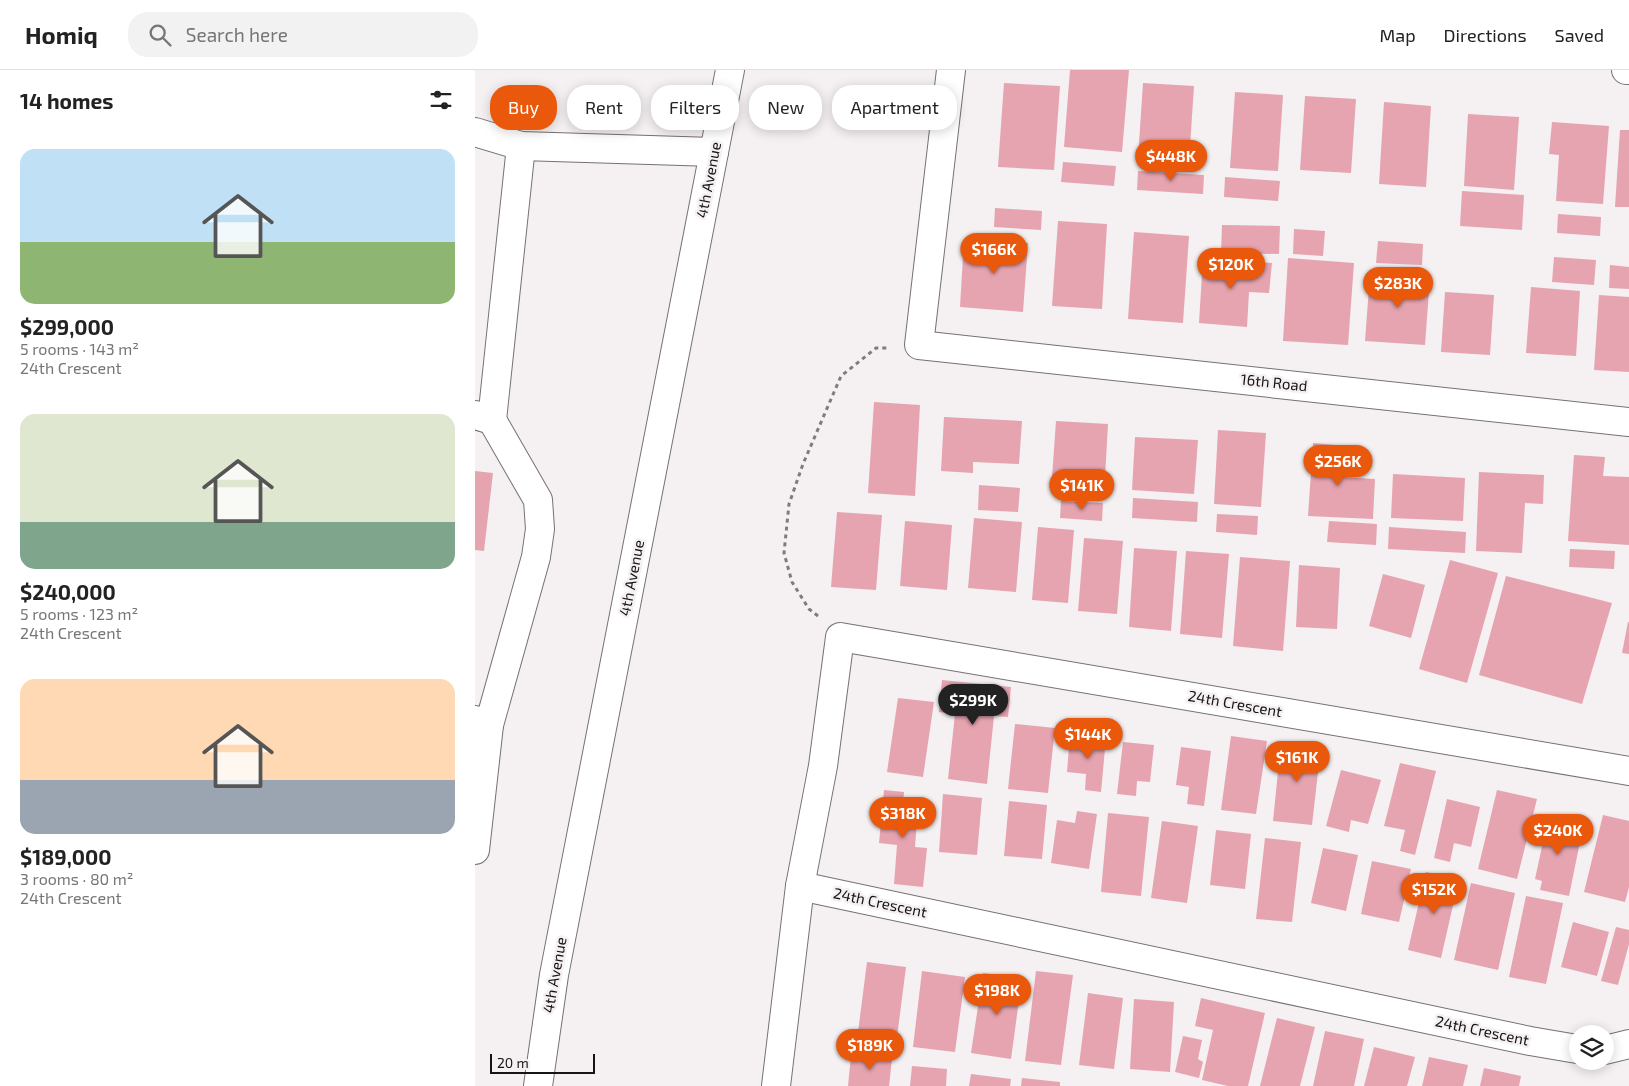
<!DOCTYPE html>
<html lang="en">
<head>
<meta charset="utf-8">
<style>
	:root { --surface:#fff; --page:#f2f2f2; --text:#222; --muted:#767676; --line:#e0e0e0; --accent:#ea580c }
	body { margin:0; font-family:"Exo 2",sans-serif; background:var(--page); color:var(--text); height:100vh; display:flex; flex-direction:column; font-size:19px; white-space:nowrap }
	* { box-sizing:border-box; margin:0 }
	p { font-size:16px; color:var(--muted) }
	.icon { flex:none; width:28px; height:28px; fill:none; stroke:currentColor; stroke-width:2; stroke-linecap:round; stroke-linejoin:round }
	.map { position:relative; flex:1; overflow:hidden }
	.panel { display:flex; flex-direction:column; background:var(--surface); width:475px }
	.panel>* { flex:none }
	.guide { position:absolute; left:15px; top:15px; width:475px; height:45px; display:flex; gap:10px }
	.tools { position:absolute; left:1094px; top:955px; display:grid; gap:10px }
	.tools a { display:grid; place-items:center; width:45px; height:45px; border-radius:50%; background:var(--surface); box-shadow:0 2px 12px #0003; font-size:25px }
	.scale { position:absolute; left:15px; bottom:12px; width:105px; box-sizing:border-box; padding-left:5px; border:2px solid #161415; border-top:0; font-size:14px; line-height:18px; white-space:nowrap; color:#161415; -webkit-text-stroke:4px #f5f0f2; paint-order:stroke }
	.price { position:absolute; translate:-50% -42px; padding:0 11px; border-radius:18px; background:var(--accent); color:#fff; font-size:16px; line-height:32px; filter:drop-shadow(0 1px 2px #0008) }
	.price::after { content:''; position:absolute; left:50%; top:30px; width:15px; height:11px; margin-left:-8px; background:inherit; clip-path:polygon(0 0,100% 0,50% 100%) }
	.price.on { background:#222; color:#fff }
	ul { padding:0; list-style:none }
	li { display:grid; align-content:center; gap:10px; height:265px; padding:0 20px }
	li span { display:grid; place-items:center; height:155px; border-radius:15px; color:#555 }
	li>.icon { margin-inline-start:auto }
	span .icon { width:90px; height:90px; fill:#fffc; stroke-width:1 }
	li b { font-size:21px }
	h2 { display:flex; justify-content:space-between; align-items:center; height:60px; padding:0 20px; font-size:21px }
	.tag { padding:0 18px; border-radius:20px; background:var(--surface); box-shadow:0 2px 12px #0003; font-size:18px; line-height:45px }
	.tag.on { background:var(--accent); color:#fff }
	header { display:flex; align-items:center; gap:30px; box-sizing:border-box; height:70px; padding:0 25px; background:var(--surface); border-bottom:1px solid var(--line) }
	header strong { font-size:24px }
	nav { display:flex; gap:28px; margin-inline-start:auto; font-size:18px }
	.search { width:350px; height:45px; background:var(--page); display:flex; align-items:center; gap:12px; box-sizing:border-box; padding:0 18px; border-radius:20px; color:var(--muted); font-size:19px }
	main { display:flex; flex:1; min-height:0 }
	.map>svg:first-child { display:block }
	.building { fill:#e6a4b0 }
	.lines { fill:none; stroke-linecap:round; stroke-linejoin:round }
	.minor-casing { stroke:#767173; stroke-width:30 }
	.path { stroke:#7f7c7d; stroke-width:3; stroke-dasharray:4 4; stroke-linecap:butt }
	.minor { stroke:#fff; stroke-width:28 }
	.labels { text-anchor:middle; stroke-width:5; stroke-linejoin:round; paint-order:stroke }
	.street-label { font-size:15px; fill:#161415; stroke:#f5f0f2 }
</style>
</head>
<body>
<header>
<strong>Homiq</strong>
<div class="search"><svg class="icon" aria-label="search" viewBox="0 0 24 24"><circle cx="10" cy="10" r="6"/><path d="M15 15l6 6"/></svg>Search here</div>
<nav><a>Map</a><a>Directions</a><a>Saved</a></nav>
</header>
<main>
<section class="panel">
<h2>14 homes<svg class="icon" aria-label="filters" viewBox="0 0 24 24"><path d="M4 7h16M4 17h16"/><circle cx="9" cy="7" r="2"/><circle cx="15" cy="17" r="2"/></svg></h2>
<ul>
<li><span style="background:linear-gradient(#bfe0f5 60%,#8fb573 0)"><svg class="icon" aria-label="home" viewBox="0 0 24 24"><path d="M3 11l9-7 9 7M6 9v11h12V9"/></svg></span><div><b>$299,000</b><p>5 rooms · 143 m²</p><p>24th Crescent</p></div></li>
<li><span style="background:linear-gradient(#dfe7d0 70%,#7fa58c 0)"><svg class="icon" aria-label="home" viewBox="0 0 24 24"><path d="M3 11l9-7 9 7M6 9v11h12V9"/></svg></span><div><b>$240,000</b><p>5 rooms · 123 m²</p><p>24th Crescent</p></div></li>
<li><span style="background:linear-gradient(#ffd9b3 65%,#9aa5b1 0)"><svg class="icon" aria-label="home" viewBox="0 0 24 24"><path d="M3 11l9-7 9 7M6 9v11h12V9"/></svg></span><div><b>$189,000</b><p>3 rooms · 80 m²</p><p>24th Crescent</p></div></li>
</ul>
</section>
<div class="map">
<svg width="1154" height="1016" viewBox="0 0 1154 1016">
	<rect width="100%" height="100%" fill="#f5f0f2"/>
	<!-- building -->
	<g class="building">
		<polygon points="595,0 654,0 647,82 589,77"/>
		<polygon points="529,13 585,16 579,100 523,97"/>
		<polygon points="668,13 719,16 714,92 663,88"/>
		<polygon points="760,22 808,25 803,101 755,98"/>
		<polygon points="830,26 881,29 876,103 825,100"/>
		<polygon points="909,32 956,36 951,117 904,114"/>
		<polygon points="993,44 1044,47 1039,120 989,116"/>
		<polygon points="1077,52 1134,56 1128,134 1081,131 1084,85 1074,84"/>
		<polygon points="1145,60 1154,60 1154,137 1140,137"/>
		<polygon points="588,92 641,96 639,116 586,112"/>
		<polygon points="663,101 729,105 728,124 662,120"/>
		<polygon points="750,107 805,111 803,131 749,127"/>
		<polygon points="987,121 1049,125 1047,160 985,156"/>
		<polygon points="520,138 567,141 566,160 519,157"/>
		<polygon points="1083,144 1126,147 1125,166 1082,163"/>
		<polygon points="583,151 632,154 627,239 577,236"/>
		<polygon points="747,155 805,156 804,184 746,183"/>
		<polygon points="819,159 850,161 848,186 818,184"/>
		<polygon points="659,162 714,166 708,253 653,249"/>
		<polygon points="489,169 553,173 548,242 485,237"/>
		<polygon points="903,171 948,174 947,195 901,193"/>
		<polygon points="1079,187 1121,190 1119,215 1077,212"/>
		<polygon points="728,188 797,193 794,223 774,222 772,257 724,253"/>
		<polygon points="813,188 879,193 873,275 808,271"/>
		<polygon points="1135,195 1154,197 1154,219 1134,218"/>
		<polygon points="895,204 955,207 950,275 890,271"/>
		<polygon points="1056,217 1105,221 1101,286 1051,283"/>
		<polygon points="970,222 1019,225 1015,285 966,282"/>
		<polygon points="1124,225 1154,227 1154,302 1119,300"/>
		<polygon points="399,332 445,335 440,426 393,423"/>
		<polygon points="469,347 547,351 544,394 498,392 498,403 466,401"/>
		<polygon points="581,351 633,354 629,425 576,422"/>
		<polygon points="743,360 791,363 786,437 739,434"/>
		<polygon points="660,367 723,370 719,424 657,420"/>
		<polygon points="838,373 870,376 868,407 900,409 898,449 833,446"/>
		<polygon points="1099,385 1130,387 1128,406 1154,407 1154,475 1093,471"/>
		<polygon points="0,401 18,403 9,481 0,480"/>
		<polygon points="1004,402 1069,405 1068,434 1050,433 1047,483 1001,481"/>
		<polygon points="918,404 990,408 988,451 916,448"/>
		<polygon points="504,415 545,418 543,442 503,440"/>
		<polygon points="658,428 723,432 722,452 657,448"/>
		<polygon points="586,431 628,433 627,451 585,448"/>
		<polygon points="362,442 407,445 401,520 356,517"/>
		<polygon points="742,444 783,446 782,465 741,462"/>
		<polygon points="499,448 547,452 541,522 493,518"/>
		<polygon points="430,451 477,455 472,520 425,516"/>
		<polygon points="854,451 902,454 901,475 852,472"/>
		<polygon points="563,457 599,460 593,533 557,530"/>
		<polygon points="914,457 991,462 990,483 913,479"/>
		<polygon points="609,468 648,471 642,544 603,541"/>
		<polygon points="659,478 702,481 696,561 654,557"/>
		<polygon points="1095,479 1140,481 1139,499 1094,497"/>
		<polygon points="711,481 754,484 747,568 705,564"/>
		<polygon points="765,487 815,491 808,581 758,576"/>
		<polygon points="975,490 1023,503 992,613 944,599"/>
		<polygon points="824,495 865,498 862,559 821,557"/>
		<polygon points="908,504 950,515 936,568 894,556"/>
		<polygon points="1031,506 1137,533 1107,634 1004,605"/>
		<polygon points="1153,552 1154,552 1154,584 1147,583"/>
		<polygon points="467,610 536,617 533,647 519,646 512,714 473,709 480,644 464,642"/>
		<polygon points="423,628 459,632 448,707 412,702"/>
		<polygon points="540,654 580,658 573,723 533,719"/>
		<polygon points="595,665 631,668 626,722 610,720 611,704 592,702"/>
		<polygon points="756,666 792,671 781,744 746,740"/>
		<polygon points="648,672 679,675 675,712 662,711 661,726 642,724"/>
		<polygon points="806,672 846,676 837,755 798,751"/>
		<polygon points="706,677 736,681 729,736 712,734 714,717 701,715"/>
		<polygon points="925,693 961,701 940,785 925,781 930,760 909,756"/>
		<polygon points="866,700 906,710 893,754 876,750 874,762 851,756"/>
		<polygon points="409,720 429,722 428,736 443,737 440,777 452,778 448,817 419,814 422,775 404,773"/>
		<polygon points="1022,720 1062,729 1042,809 1003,799"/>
		<polygon points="468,724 507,728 502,785 464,782"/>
		<polygon points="972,729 1005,737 996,777 979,773 975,792 959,788"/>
		<polygon points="534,731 572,735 567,789 529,786"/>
		<polygon points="602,741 622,744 614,799 576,793 582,750 600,753"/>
		<polygon points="633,743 674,747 666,826 626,822"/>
		<polygon points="1074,744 1093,748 1090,758 1107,762 1094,826 1065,820 1067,811 1060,809"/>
		<polygon points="1128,745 1154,751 1154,817 1150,832 1109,822"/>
		<polygon points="687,751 723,756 712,833 676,828"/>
		<polygon points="741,760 776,764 770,819 735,815"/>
		<polygon points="790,768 826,772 817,852 781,849"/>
		<polygon points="848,778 883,785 871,841 836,833"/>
		<polygon points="897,791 936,799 924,852 886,844"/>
		<polygon points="951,802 984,809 966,888 933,880"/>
		<polygon points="996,813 1040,823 1023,900 979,890"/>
		<polygon points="1051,826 1088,833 1071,914 1034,907"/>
		<polygon points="1098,852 1134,862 1122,906 1086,897"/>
		<polygon points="1141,857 1154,860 1154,874 1143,915 1126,911"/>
		<polygon points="392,892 431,897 421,975 382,970"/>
		<polygon points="447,901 490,907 480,982 438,977"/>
		<polygon points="561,901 598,905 586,995 550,991"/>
		<polygon points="508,903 547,908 536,989 496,983"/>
		<polygon points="613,923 648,928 639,999 604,995"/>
		<polygon points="726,928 790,943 773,1016 753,1016 727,1010 738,960 720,956"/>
		<polygon points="659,929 699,932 695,1002 655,999"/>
		<polygon points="802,948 840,957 825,1016 785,1016"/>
		<polygon points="850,961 889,969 879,1016 838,1016"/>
		<polygon points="708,966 727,970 723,989 728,992 724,1008 700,1002"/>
		<polygon points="899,977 940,987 932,1016 889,1016"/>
		<polygon points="376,985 417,989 414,1016 373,1016"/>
		<polygon points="954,987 993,995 988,1016 947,1016"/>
		<polygon points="437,996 472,999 471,1016 435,1016"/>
		<polygon points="1009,998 1046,1006 1044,1016 1005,1016"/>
		<polygon points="496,1004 536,1009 535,1016 494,1016"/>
		<polygon points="547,1008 585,1012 585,1016 546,1016"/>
	</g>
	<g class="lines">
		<!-- minor casing -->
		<g class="minor-casing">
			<g id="minor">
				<polyline points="476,0 444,275 1154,352"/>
				<polyline points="1151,0 1154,0"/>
				<polyline points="0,62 46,76 239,82"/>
				<polyline points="0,345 17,350 46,76"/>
				<polyline points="0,650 14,655 61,487 65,459 63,430 17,350"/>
				<polyline points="0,780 14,655"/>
				<polyline points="325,816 1055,971 1102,979"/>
				<polyline points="1130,980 1154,974"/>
				<polyline points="63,1016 79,905 255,0"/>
				<polyline points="301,1016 325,816 348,696 365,567 1154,701"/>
			</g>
		</g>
		<!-- path -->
		<polyline class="path" points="343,546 334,539 317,512 309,483 314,434 328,394 366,306 401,278 412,278"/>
		<!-- minor -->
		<use href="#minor" class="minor"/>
	</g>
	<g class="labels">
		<!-- street labels -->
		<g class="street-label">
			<text transform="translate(234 110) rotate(-79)" y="5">4th Avenue</text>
			<text transform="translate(799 313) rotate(6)" y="5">16th Road</text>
			<text transform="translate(157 508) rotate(-79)" y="5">4th Avenue</text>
			<text transform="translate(760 634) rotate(10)" y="5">24th Crescent</text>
			<text transform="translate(405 833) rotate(12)" y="5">24th Crescent</text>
			<text transform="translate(80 905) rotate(-80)" y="5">4th Avenue</text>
			<text transform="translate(1007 961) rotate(12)" y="5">24th Crescent</text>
		</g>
	</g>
</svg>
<div class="tools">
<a><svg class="icon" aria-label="layers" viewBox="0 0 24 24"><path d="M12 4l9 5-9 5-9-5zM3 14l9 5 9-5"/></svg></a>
</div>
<div class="scale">20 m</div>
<b class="price" style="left:696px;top:112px">$448K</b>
<b class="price" style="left:519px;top:205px">$166K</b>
<b class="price" style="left:756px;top:220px">$120K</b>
<b class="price" style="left:923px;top:239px">$283K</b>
<b class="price" style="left:863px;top:417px">$256K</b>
<b class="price" style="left:607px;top:441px">$141K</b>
<b class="price on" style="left:498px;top:656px">$299K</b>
<b class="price" style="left:613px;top:690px">$144K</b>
<b class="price" style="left:822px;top:713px">$161K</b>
<b class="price" style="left:428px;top:769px">$318K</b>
<b class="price" style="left:1083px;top:786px">$240K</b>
<b class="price" style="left:959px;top:845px">$152K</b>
<b class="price" style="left:522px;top:946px">$198K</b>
<b class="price" style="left:395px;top:1001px">$189K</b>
<div class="guide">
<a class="tag on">Buy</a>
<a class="tag">Rent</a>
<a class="tag">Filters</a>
<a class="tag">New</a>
<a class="tag">Apartment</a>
</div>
</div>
</main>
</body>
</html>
